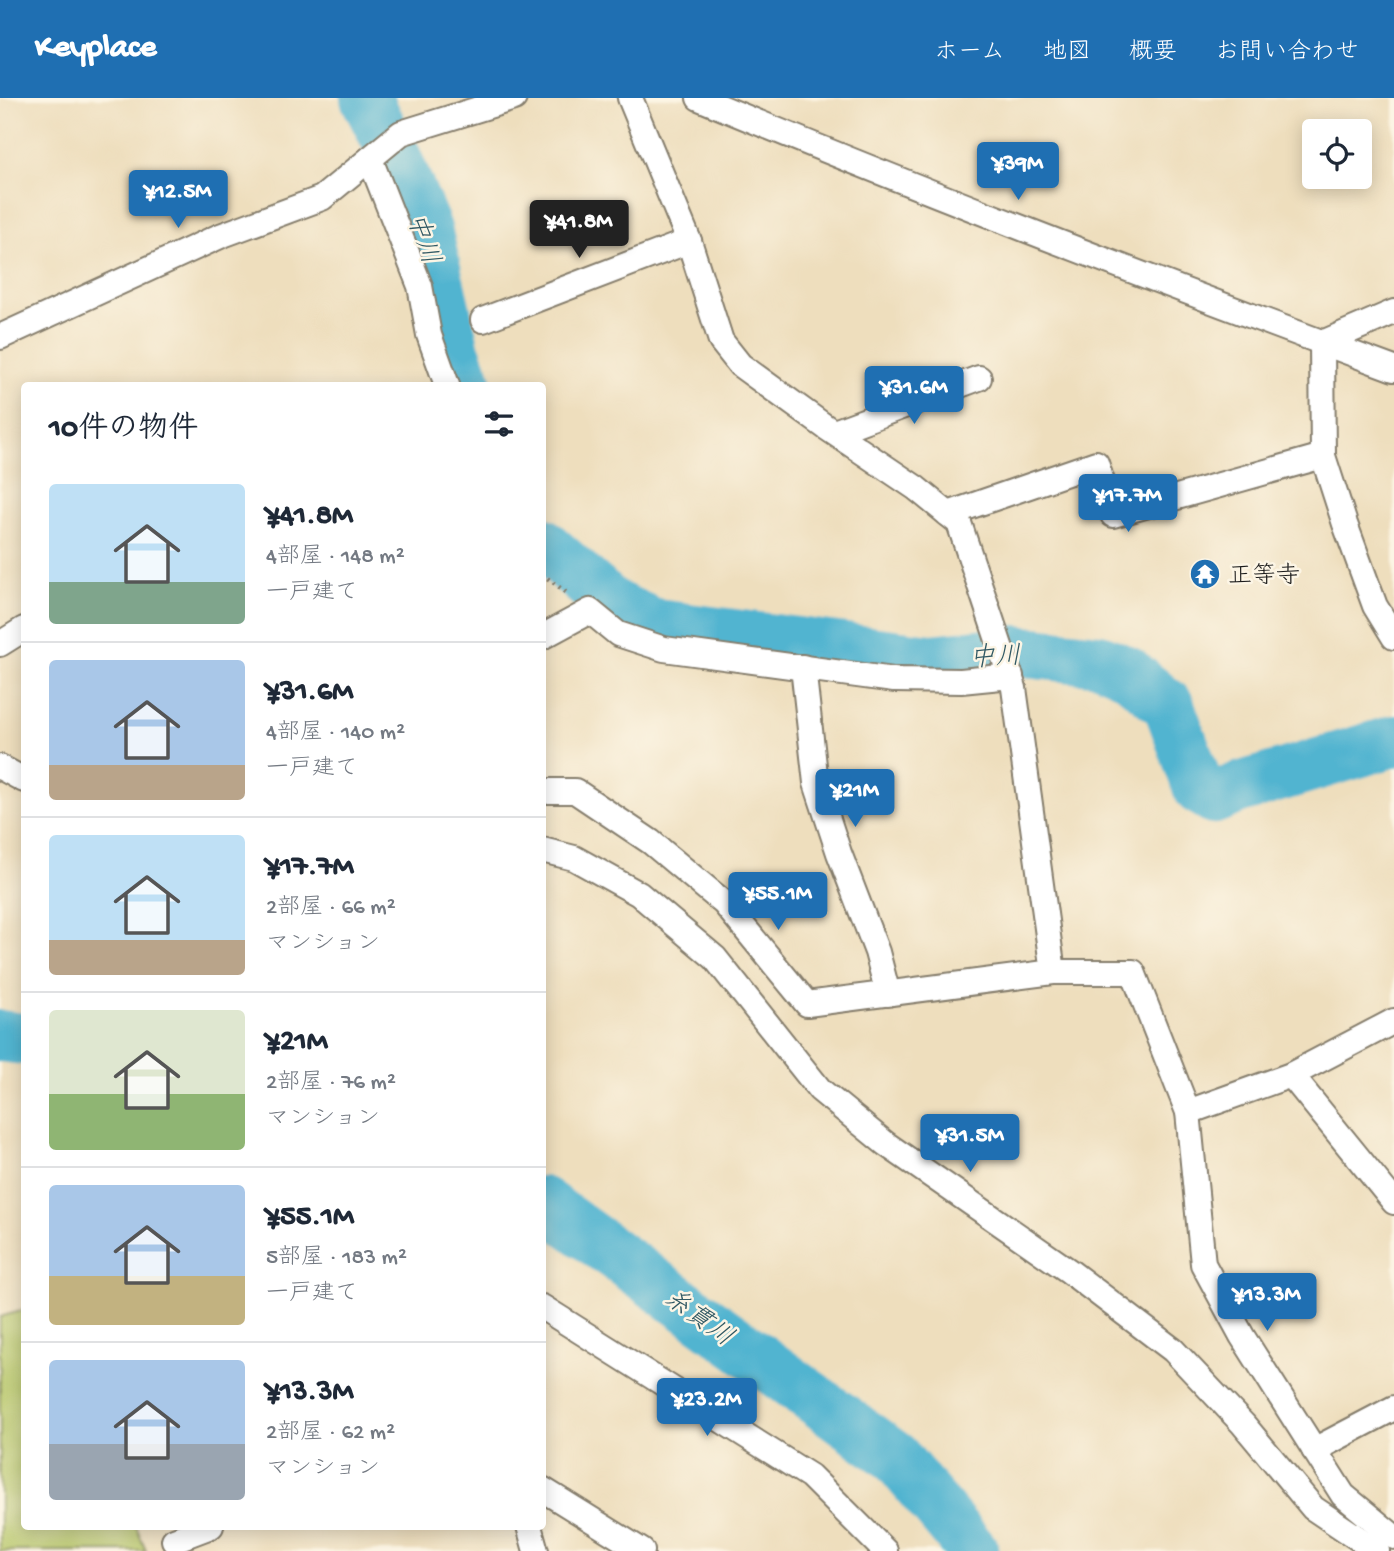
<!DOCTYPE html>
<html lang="ja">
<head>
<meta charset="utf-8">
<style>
	:root { --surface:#fff; --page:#f2f2f3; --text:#1f2937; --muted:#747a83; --line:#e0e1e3; --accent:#1f6fb2 }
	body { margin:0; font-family:"Gochi Hand","Klee One",sans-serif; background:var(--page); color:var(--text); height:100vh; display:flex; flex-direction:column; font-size:26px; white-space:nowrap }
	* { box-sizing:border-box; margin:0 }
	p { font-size:23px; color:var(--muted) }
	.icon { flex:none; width:38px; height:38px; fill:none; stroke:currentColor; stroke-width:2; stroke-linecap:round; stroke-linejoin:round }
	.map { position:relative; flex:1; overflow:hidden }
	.side { position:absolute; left:21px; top:284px; width:525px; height:1148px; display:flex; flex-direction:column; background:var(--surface); border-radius:7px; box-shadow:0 4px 18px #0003 }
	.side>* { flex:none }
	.tools { position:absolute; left:1302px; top:21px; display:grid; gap:14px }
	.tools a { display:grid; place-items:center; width:70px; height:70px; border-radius:7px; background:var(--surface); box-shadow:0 4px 18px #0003; font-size:35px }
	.price { position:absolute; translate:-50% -60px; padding:0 16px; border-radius:7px; background:var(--accent); color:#fff; font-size:23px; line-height:46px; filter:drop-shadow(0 2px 4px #0008) }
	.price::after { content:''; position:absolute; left:50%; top:42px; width:21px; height:16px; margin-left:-10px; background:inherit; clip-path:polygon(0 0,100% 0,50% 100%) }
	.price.on { background:#222; color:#fff }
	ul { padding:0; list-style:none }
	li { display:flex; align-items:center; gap:21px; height:175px; padding:0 28px }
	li+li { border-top:2px solid var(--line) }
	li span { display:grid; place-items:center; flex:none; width:196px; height:140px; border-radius:7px; color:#555 }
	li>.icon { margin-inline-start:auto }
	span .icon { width:84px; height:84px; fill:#fffc; stroke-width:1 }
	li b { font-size:30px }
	h2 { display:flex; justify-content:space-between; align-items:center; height:84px; padding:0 28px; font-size:30px }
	header { display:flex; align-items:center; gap:42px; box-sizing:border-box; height:98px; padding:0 35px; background:var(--accent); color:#fff }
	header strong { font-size:33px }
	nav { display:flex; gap:38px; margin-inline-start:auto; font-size:24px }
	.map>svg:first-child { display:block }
	.green { fill:#b6c668; stroke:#697142; stroke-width:2 }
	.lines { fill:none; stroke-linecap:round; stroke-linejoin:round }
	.river { stroke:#51b4d0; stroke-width:52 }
	.minor-casing { stroke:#857d6c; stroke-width:28 }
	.path { stroke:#857d6c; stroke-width:4.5; stroke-dasharray:2 5; stroke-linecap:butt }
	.minor { stroke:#fff; stroke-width:24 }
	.labels { text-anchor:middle; stroke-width:5; stroke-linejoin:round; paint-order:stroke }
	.poi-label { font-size:24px; fill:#1c1c1c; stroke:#fcf5e5; text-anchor:start }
	.water-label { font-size:26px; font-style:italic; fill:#315964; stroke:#fcf5e5 }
</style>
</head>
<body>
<header>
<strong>Keyplace</strong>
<nav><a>ホーム</a><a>地図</a><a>概要</a><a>お問い合わせ</a></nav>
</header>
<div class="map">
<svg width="1394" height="1453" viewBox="0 0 1394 1453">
	<rect width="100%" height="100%" fill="#fcf5e5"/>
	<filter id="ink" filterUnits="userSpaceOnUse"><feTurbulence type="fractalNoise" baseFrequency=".0143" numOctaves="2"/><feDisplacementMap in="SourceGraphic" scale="14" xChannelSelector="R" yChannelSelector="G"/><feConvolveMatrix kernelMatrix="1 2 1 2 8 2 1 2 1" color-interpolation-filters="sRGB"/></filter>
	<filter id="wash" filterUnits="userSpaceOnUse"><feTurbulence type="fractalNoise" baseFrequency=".00686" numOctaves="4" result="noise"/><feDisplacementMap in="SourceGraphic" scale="28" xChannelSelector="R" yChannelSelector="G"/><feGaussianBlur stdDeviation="1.57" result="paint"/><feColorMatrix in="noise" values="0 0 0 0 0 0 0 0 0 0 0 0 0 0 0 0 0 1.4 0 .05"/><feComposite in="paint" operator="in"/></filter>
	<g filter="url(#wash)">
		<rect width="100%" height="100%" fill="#eedebd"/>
		<!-- green -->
		<polygon class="green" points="24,1212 24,1428 136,1428 146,1453 0,1453 0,1219"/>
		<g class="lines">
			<!-- river -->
			<g class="river">
				<polyline points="366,0 396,60 426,131 454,253 467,287"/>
				<polyline points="542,445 612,507 656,527 931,562 1016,553 1100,562 1129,575 1169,608 1199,691 1214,700 1239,690 1394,643"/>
				<polyline points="0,938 24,941"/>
				<polyline points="542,1104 895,1359 973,1453"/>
			</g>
		</g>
	</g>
	<g filter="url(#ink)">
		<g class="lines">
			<!-- minor casing -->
			<g class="minor-casing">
				<g id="minor">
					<polyline points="630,0 689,143 721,243 740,267 827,330 916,390 959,425 1014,590 1053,874 1133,874 1188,1014 1203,1166 1242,1238 1343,1397 1394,1439"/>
					<path d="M699,0C929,96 1161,185 1394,271"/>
					<polyline points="370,61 420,188 429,237 447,287"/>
					<polyline points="483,222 689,143"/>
					<polyline points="0,239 220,138 322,100 401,35 514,0"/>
					<polyline points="1322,245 1323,358 1345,426 1375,508 1394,539"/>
					<polyline points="1322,245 1394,214"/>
					<polyline points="834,334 979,280"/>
					<polyline points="948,416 1096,365 1113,417 1323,358"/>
					<polyline points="542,539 590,513 618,536 664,551 894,582 961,583 1011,578"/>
					<polyline points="0,546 24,531"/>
					<polyline points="803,569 816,685 839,755 877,854 888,896"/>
					<polyline points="0,669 24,682"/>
					<polyline points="542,693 575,693 651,744 724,805 807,906 1053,874"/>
					<polyline points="542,752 574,760 639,796 715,860 820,992 886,1046 1069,1173 1173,1252 1243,1326 1313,1410 1377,1453"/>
					<polyline points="1291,977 1394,1104"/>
					<polyline points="1188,1014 1291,977 1394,923"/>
					<polyline points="542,1209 810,1378 885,1453"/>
					<polyline points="1314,1352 1394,1310"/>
					<polyline points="542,1391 642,1453"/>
					<polyline points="529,1428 536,1453"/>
					<polyline points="174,1442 211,1428"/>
				</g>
			</g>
			<!-- path -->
			<polyline class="path" points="542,476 567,495"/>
			<!-- minor -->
			<use href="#minor" class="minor"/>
		</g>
	</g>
	<!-- icons -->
	<defs>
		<g id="temple-disc" transform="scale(1.575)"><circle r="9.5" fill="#1f6fb2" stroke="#fcf5e5"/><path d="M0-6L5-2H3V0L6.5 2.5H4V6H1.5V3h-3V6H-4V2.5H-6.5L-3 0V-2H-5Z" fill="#fff"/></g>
	</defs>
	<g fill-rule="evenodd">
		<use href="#temple-disc" x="1205" y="476"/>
	</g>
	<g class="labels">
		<!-- poi labels -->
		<g class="poi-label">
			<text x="1228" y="484">正等寺</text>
		</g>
		<!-- water labels -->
		<g class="water-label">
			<text transform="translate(425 140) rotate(71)" y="9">中川</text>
			<text transform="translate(995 557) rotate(-3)" y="9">中川</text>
			<text transform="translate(700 1218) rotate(36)" y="9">糸貫川</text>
		</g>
	</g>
</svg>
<div class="tools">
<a><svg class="icon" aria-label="locate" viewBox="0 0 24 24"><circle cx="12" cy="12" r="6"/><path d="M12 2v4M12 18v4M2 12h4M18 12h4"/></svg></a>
</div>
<b class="price" style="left:1018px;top:104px">¥39M</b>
<b class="price" style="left:178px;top:132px">¥12.5M</b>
<b class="price on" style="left:579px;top:162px">¥41.8M</b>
<b class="price" style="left:914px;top:328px">¥31.6M</b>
<b class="price" style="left:1128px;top:436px">¥17.7M</b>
<b class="price" style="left:855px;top:731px">¥21M</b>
<b class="price" style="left:778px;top:834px">¥55.1M</b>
<b class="price" style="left:970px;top:1076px">¥31.5M</b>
<b class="price" style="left:1267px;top:1235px">¥13.3M</b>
<b class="price" style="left:707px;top:1340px">¥23.2M</b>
<section class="side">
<h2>10件の物件<svg class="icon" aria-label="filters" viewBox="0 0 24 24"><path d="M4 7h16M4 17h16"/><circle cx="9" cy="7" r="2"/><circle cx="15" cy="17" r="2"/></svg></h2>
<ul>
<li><span style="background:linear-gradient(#bfe0f5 70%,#7fa58c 0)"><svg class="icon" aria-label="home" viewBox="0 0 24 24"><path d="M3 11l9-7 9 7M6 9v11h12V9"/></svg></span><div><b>¥41.8M</b><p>4部屋 · 148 m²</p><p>一戸建て</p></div></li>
<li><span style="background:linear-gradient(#a9c7e8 75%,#b9a48a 0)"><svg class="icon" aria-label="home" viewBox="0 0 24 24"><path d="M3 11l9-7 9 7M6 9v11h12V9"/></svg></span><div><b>¥31.6M</b><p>4部屋 · 140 m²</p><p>一戸建て</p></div></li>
<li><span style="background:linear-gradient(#bfe0f5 75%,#b9a48a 0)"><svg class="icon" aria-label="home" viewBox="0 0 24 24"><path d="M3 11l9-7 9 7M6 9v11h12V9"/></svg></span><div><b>¥17.7M</b><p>2部屋 · 66 m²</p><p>マンション</p></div></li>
<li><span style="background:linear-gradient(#dfe7d0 60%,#8fb573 0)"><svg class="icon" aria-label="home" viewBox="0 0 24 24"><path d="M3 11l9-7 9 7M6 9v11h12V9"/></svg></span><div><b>¥21M</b><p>2部屋 · 76 m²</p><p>マンション</p></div></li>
<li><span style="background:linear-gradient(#a9c7e8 65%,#c2b280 0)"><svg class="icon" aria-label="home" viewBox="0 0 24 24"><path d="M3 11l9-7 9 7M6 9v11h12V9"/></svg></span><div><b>¥55.1M</b><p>5部屋 · 183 m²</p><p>一戸建て</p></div></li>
<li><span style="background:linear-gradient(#a9c7e8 60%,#9aa5b1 0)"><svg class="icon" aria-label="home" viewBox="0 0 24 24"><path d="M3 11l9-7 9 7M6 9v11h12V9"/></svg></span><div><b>¥13.3M</b><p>2部屋 · 62 m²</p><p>マンション</p></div></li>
</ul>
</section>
</div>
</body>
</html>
